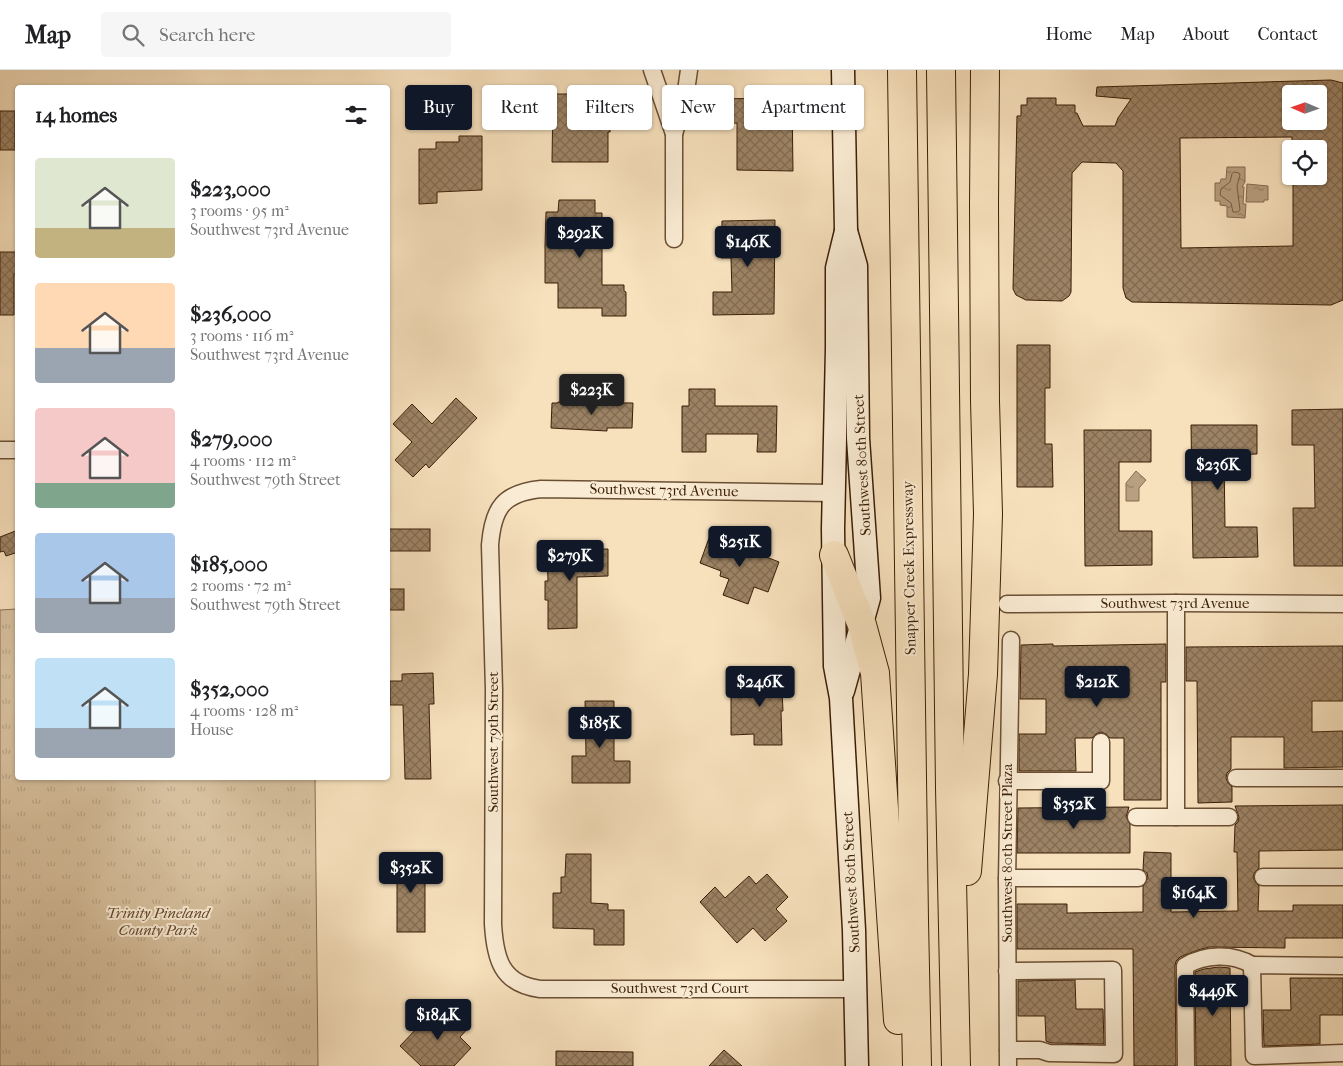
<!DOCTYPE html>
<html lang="en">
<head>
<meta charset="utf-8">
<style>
	:root { --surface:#fff; --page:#f6f6f6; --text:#202124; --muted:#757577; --line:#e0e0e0; --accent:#111827 }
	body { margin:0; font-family:"IM FELL French Canon",serif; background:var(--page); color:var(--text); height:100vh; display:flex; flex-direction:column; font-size:19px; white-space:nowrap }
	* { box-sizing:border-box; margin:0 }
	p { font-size:16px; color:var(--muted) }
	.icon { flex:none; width:28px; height:28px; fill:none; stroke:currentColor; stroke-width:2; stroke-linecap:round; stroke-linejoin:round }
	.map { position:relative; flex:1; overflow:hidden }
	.details { position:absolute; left:15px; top:15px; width:375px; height:695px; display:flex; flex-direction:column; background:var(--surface); border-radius:5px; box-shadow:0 1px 4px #0004 }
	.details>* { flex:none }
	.top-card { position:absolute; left:405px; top:15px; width:475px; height:45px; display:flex; gap:10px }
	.needle { width:32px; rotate:272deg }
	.fabs { position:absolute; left:1282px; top:15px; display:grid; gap:10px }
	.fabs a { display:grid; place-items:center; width:45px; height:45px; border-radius:5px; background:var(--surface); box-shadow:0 1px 4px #0004; font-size:25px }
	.price { position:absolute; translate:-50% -42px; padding:0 11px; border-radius:5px; background:var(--accent); color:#fff; font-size:16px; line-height:32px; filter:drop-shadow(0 1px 2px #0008) }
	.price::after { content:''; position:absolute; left:50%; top:30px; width:15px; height:11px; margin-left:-8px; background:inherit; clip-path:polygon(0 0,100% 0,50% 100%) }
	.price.active { background:#222; color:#fff }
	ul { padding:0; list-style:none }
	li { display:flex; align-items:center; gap:15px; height:125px; padding:0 20px }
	li span { display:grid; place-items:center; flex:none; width:140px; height:100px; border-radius:5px; color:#555 }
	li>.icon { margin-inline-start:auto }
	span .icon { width:60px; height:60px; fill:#fffc; stroke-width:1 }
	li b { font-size:21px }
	h2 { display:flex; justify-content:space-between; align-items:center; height:60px; padding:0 20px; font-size:21px }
	.pill { padding:0 18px; border-radius:5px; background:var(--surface); box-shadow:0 1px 4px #0004; font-size:18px; line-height:45px }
	.pill.active { background:var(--accent); color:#fff }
	header { display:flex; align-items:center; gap:30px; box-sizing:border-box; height:70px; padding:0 25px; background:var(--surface); border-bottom:1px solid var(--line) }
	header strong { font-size:24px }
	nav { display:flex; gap:28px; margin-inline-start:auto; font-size:18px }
	.search { width:350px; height:45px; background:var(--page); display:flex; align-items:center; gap:12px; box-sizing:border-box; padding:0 18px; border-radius:5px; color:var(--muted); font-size:19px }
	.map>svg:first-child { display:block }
	.park { fill:url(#park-tufts); stroke:#896f52 }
	.water { fill:url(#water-ripples); stroke:#856b4f }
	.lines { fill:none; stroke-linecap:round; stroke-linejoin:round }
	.shore { stroke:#795e42; stroke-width:1 }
	.building { fill:url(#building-cross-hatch); stroke:#3b1e06; fill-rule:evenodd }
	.street-casing { stroke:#6a4f34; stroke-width:19 }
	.secondary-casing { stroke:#3b1e06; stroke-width:25 }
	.highway-casing { stroke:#3b1e06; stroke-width:30 }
	.street { stroke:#faecd4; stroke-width:16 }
	.secondary { stroke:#faecd4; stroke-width:22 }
	.highway { stroke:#f7e1bd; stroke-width:28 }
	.labels { text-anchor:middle; stroke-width:4; stroke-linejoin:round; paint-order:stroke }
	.street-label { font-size:15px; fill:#3b1e06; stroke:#faecd4 }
	.park-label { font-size:15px; font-style:italic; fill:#62462c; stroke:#faecd4 }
</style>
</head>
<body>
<header>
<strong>Map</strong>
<div class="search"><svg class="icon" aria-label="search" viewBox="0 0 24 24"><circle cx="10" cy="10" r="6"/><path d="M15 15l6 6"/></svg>Search here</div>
<nav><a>Home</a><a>Map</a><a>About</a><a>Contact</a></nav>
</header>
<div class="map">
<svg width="1343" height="996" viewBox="0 0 1343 996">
	<defs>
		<pattern id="park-tufts" width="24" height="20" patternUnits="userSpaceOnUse" patternTransform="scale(1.25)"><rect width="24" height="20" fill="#d7c09e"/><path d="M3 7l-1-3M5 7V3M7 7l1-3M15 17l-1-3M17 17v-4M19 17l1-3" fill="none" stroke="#b9a587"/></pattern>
		<pattern id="water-ripples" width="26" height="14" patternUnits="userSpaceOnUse" patternTransform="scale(1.25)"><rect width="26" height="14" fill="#b79f7f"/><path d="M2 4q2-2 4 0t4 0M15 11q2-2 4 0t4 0" fill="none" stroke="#968166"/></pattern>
		<pattern id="building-cross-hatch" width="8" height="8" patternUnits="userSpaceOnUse" patternTransform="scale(1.25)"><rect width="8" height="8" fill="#9d8365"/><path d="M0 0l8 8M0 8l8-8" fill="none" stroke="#816b51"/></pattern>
	</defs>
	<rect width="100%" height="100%" fill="#f7e1bd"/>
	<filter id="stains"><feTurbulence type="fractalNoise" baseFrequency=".004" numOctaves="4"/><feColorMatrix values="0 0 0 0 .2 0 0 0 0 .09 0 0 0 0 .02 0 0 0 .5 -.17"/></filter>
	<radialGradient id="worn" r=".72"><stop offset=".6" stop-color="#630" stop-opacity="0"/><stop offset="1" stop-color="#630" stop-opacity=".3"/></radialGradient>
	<!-- park -->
	<polygon class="park" points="17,539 18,708 315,708 318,996 0,996 0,540"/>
	<!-- water -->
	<g class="water">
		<polygon points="1227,97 1245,97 1245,112 1242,117 1244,117 1243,134 1246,134 1245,148 1227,147 1227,136 1220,135 1220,131 1215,131 1215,113 1220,113 1221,109 1226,109"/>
		<polygon points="1247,114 1268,116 1268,130 1264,130 1264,132 1246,132"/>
		<polygon points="1136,401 1146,410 1139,418 1139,431 1126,431 1126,413"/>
	</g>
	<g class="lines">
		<!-- shore -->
		<polygon class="shore" points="1234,102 1239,103 1240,105 1237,116 1240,140 1238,142 1233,142 1231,133 1220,125 1221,119 1230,112 1232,104"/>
	</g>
	<!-- building -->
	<g class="building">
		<path d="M1331,10L1343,13V230L1331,235L1132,232L1126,228L1123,218V101L1116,93L1082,92L1072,103L1071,222L1069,226L1062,231L1026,230L1016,225L1013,219L1017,46H1021V35H1027V28H1056V35H1075V43H1077L1083,56H1115L1118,48L1131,29L1096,26L1097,17ZM1291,24H1319V51H1291ZM1292,67V79H1319V106H1293V176L1181,178L1180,68Z"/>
		<polygon points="553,24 608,24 608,33 611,33 611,47 610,62 608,62 608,92 552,92"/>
		<polygon points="792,28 793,101 737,100 737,53 708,54 708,29"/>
		<rect x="0" y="41" width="15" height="39"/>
		<polygon points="459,66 482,66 482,120 437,122 437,133 419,134 419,79 436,79 436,72 459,72"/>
		<polygon points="559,130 595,130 595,143 602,143 602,215 624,215 624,221 626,222 626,246 602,246 602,238 558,238 558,213 545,213 545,176 546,142 558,142"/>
		<polygon points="775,150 774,244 713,245 713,222 732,222 731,188 721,188 722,151"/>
		<polygon points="0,182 17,182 17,204 14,204 14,245 0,245"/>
		<polygon points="1017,275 1050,275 1050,318 1045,318 1045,374 1052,374 1053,417 1017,417"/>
		<polygon points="689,319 715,319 715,336 777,336 776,382 757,382 758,364 706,364 706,382 682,382 682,336 689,336"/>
		<polygon points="456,328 477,348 429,398 426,394 413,407 395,390 412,372 393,354 412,334 432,354"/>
		<polygon points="558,332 633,333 632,358 607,358 607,361 551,358 552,333 558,333"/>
		<polygon points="1343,339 1343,496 1294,496 1293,438 1315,438 1314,375 1292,375 1292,340"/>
		<polygon points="1191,355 1257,355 1257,384 1224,385 1225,457 1257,457 1258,487 1193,488"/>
		<polygon points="1084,360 1151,360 1151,392 1119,392 1119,461 1152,461 1152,495 1085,496"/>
		<rect x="388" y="459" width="42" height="22"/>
		<polygon points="18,460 18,482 6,486 4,481 0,482 0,467"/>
		<polygon points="709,468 744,478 746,473 766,481 764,486 779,492 768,522 754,517 748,534 723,525 729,509 720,506 721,501 700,493"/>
		<polygon points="608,479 608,506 577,507 577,558 548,559 548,530 545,530 545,511 548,511 547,480"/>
		<rect x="388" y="519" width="16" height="21"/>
		<polygon points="1053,574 1053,576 1166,574 1166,612 1161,612 1161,730 1124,730 1124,668 1110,668 1106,664 1101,662 1096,664 1092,668 1075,668 1076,701 1019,701 1019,664 1046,664 1046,629 1020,629 1021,575"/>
		<polygon points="1343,576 1343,631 1312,631 1312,662 1343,661 1343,697 1284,698 1284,667 1231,667 1231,699 1227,703 1226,708 1228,713 1232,717 1232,732 1198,733 1197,611 1186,611 1186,577"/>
		<polygon points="781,598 783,641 781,641 782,675 754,675 754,664 731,665 731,621 753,621 753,599"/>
		<polygon points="433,603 434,634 429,634 431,709 405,709 403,635 390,635 390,611 402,611 402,604"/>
		<polygon points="585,631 614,631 614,691 630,691 630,713 572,713 572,686 586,686"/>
		<polygon points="1343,735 1343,780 1259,781 1259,798 1255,802 1253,807 1255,812 1259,816 1258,841 1293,841 1293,835 1343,835 1343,868 1285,868 1285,878 1209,877 1198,880 1180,887 1176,891 1175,896 1176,996 1134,996 1133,879 1017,879 1017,834 1067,834 1067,843 1143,842 1143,816 1148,808 1147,803 1143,800 1144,782 1171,783 1171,842 1238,841 1237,782 1234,782 1235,755 1238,752 1239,747 1235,736"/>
		<polygon points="1129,737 1126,747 1130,754 1130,783 1017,783 1018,738"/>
		<polygon points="566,784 591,784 591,833 608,834 608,840 624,840 624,875 594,875 594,859 553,858 553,823 561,823 561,807 565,807"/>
		<rect x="397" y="786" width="28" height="76"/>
		<polygon points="767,804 788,827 776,839 787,851 765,871 753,858 737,873 700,832 715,817 725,828 749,806 756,814"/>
		<polygon points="1219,897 1230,898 1231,996 1196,996 1195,902 1204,899"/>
		<polygon points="1290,908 1343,908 1343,945 1320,945 1320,974 1264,976 1263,940 1291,940"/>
		<polygon points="1075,910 1076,939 1103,939 1104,974 1051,973 1046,971 1045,946 1018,946 1018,911"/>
		<polygon points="436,938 449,951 458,942 471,955 460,967 471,978 454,996 421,996 400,976"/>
		<polygon points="724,980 742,996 709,996"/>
		<polygon points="556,981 633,982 633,996 556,996"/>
	</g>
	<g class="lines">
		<!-- street casing -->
		<g class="street-casing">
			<g id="street">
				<polyline points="652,0 674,64"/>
				<polyline points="674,169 674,64 685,28 689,0"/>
				<polyline points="0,380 18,380"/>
				<path d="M834,423L541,419C503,423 493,438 490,475L494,620L493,854C495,888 501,914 540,919H855"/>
				<polyline points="1176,533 1176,747"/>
				<polyline points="1007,534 1176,533 1343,534"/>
				<polyline points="1236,708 1343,708"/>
				<polyline points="1007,711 1101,711 1101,672"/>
				<polyline points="1136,747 1229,747"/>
				<polyline points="1263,807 1343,807"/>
				<polyline points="1007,808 1138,808"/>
				<polyline points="1343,896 1252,895 1254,986 1343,983"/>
				<polyline points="1007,901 1113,900 1114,984 1049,983 1040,980 1008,980"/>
				<polyline points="1008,996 1007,811 1011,570"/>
				<path d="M1186,996L1185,896C1205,884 1232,883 1252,895"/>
			</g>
		</g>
		<!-- secondary casing -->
		<g class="secondary-casing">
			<g id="secondary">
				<polyline points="843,0 846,161 837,198 837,278 833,459 835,596 841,628 854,860 857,996"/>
				<polyline points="843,621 869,528 858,368 856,196 846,161"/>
			</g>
		</g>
		<!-- highway casing -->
		<g class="highway-casing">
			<g id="highway">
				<polyline points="902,0 914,850 917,996"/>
				<polyline points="941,0 950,718 956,996"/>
				<polyline points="834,485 862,555 875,603 898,950"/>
				<polyline points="967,801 983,604 988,444 985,331 984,135 985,0"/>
			</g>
		</g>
		<!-- street -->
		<use href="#street" class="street"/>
		<!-- secondary -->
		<use href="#secondary" class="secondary"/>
		<!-- highway -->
		<use href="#highway" class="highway"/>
	</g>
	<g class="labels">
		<!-- street labels -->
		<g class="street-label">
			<text transform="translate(862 395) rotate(-93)" y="5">Southwest 80th Street</text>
			<text transform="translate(664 420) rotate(1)" y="5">Southwest 73rd Avenue</text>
			<text transform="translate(909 498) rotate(-91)" y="5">Snapper Creek Expressway</text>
			<text x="1175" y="538">Southwest 73rd Avenue</text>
			<text transform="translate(493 672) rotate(-90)" y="5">Southwest 79th Street</text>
			<text transform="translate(1007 783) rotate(-90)" y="5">Southwest 80th Street Plaza</text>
			<text transform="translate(851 812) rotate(-93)" y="5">Southwest 80th Street</text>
			<text x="680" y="923">Southwest 73rd Court</text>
		</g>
		<!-- park labels -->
		<g class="park-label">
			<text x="158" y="848">Trinity Pineland<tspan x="158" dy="17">County Park</tspan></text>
		</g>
	</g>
	<rect width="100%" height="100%" filter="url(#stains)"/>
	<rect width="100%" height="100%" fill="url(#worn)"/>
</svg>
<div class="fabs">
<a><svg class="needle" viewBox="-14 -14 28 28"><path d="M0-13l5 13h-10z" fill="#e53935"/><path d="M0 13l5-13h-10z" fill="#757577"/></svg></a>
<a><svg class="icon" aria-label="locate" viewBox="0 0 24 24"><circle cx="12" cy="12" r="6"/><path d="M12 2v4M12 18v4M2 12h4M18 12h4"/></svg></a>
</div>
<b class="price" style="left:580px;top:189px">$292K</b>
<b class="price" style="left:748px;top:198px">$146K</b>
<b class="price active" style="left:592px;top:346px">$223K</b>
<b class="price" style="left:1218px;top:421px">$236K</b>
<b class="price" style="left:740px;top:498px">$251K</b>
<b class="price" style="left:570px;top:512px">$279K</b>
<b class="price" style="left:760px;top:638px">$246K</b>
<b class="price" style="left:1097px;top:638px">$212K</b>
<b class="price" style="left:600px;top:679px">$185K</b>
<b class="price" style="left:1074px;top:760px">$352K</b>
<b class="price" style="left:411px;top:824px">$352K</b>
<b class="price" style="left:1194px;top:849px">$164K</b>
<b class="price" style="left:1213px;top:947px">$449K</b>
<b class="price" style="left:438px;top:971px">$184K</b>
<div class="top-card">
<a class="pill active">Buy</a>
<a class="pill">Rent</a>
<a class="pill">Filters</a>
<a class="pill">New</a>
<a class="pill">Apartment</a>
</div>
<section class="details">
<h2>14 homes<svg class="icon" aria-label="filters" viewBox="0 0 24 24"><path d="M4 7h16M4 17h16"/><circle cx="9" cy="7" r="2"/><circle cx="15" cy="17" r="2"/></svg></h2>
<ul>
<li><span style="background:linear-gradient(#dfe7d0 70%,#c2b280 0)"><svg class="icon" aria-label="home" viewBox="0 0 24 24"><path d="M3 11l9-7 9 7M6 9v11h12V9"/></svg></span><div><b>$223,000</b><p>3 rooms · 95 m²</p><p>Southwest 73rd Avenue</p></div></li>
<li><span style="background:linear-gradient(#ffd9b3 65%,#9aa5b1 0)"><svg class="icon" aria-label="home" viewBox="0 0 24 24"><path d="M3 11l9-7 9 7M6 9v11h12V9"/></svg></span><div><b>$236,000</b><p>3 rooms · 116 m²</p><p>Southwest 73rd Avenue</p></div></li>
<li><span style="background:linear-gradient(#f6c9c9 75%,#7fa58c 0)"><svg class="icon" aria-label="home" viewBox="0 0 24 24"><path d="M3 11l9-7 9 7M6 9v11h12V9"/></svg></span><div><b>$279,000</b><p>4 rooms · 112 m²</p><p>Southwest 79th Street</p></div></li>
<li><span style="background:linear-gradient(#a9c7e8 65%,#9aa5b1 0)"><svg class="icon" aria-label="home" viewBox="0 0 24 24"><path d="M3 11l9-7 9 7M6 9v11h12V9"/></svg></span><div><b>$185,000</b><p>2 rooms · 72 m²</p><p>Southwest 79th Street</p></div></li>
<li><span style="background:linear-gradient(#bfe0f5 70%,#9aa5b1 0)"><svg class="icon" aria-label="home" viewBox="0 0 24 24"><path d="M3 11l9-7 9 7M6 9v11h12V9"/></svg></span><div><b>$352,000</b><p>4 rooms · 128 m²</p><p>House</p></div></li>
</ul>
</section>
</div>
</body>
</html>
